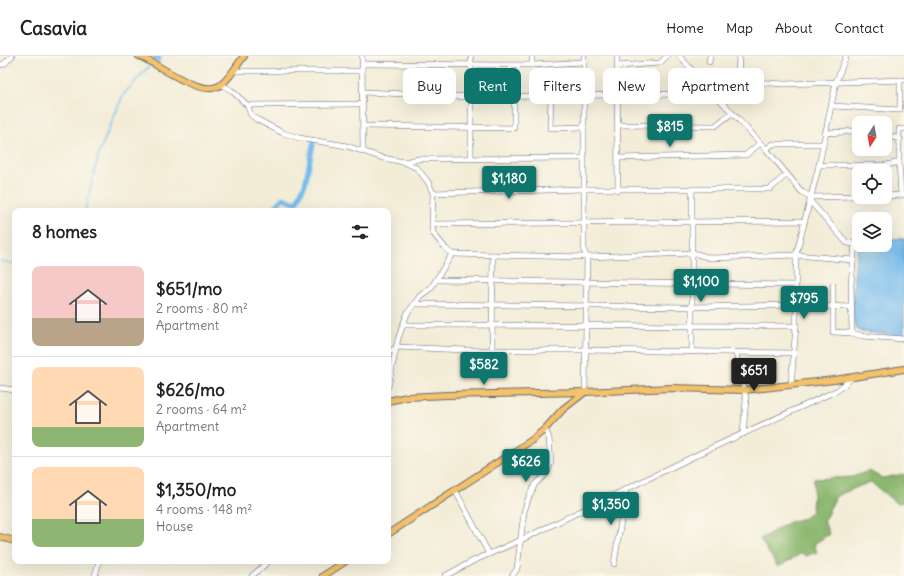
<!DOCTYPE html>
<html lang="en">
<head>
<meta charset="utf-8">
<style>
	:root { --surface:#fff; --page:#f2f2f2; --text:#222; --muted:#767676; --line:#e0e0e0; --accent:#0f766e }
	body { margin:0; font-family:Delius,sans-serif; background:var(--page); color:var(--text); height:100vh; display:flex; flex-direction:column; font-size:15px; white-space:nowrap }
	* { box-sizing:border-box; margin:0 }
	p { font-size:13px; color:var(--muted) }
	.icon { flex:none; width:22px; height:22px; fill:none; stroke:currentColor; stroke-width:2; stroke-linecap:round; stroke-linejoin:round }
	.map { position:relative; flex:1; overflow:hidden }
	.side { position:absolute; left:12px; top:152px; width:379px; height:356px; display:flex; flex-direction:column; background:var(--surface); border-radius:8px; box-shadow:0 4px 16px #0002 }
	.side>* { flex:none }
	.guide { position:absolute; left:403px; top:12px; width:380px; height:36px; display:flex; gap:8px }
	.needle { width:26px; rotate:191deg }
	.fabs { position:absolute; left:852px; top:60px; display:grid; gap:8px }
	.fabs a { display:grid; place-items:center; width:40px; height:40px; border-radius:8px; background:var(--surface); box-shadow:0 4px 16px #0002; font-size:20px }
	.price { position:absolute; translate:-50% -34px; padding:0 9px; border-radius:4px; background:var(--accent); color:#fff; font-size:13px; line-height:26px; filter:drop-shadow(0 1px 2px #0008) }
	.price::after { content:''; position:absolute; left:50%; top:24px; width:12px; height:9px; margin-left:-6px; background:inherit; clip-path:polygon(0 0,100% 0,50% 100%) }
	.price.current { background:#222; color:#fff }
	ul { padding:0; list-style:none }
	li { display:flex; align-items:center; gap:12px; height:100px; padding:0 20px }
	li+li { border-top:1px solid var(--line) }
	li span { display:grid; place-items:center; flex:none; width:112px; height:80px; border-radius:8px; color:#555 }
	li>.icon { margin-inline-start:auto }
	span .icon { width:48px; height:48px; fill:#fffc; stroke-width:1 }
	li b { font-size:17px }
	h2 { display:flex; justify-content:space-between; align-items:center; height:48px; padding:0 20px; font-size:17px }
	.pill { padding:0 14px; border-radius:8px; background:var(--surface); box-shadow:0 4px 16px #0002; font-size:14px; line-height:36px }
	.pill.current { background:var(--accent); color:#fff }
	header { display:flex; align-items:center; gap:24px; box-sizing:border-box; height:56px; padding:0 20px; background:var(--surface); border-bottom:1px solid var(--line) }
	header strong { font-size:19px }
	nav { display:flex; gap:22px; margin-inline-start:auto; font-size:14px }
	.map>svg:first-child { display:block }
	.forest { fill:#8cb76e; stroke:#576c54 }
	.water { fill:#74bcec; stroke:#4b6f94 }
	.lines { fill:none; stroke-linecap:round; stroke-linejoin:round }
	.stream { stroke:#74bcec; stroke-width:1.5 }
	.canal { stroke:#74bcec; stroke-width:5 }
	.river { stroke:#74bcec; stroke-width:9 }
	.minor-casing { stroke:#6b6972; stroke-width:6 }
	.major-casing { stroke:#6b6972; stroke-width:8 }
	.minor { stroke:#fff; stroke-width:5 }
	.major { stroke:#f3c26a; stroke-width:6 }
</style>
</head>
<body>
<header>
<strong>Casavia</strong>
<nav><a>Home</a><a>Map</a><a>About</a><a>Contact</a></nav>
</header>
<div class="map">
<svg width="904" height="520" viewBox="0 0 904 520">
	<rect width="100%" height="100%" fill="#fbf7ec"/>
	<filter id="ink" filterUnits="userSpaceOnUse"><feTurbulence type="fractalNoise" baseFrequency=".025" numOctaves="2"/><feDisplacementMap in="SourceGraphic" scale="8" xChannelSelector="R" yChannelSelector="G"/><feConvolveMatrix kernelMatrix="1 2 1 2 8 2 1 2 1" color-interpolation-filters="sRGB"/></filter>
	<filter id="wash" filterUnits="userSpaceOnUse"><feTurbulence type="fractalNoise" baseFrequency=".012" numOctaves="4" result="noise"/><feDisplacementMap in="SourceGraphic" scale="16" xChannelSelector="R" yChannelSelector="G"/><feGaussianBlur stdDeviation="0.9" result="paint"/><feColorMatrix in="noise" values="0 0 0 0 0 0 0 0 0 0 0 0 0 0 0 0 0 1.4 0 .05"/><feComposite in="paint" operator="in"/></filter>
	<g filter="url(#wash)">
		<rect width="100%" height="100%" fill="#f3edd8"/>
		<!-- forest -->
		<polygon class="forest" points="869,415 882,422 904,418 904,446 896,447 872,427 862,429 836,440 824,465 829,478 814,488 817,496 806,500 802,497 778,511 760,483 789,466 805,462 812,455 814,423 852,421"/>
		<!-- water -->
		<path class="water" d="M885,182L904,183V280L861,276C860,275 858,274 856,272C849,262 855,203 858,190L885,189Z"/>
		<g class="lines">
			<!-- stream -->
			<g class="stream">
				<polyline points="153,5 157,2"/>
				<polyline points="85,155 99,97 123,39 151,8"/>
				<polyline points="0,205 15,208"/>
			</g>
			<!-- canal -->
			<polyline class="canal" points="272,155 283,142 296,147 305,128 314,84"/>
			<!-- river -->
			<polyline class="river" points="157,2 157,0"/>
		</g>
	</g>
	<g filter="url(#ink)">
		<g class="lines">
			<!-- minor casing -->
			<g class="minor-casing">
				<g id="minor">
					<polyline points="362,0 363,95"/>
					<polyline points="471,0 471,103"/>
					<polyline points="532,0 532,9"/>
					<polyline points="584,0 584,195 587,201 585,336"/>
					<polyline points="617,0 618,134"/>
					<polyline points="679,0 766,93 802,136 811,141 859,140"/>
					<polyline points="709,6 710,0"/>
					<polyline points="363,8 532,9 584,6"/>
					<polyline points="0,9 4,8 12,0"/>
					<polyline points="618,10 660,7 667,0"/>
					<polyline points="233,15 362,15"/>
					<polyline points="738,25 739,0"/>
					<polyline points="705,26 738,25 785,28 904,24"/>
					<polyline points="222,29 231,34 247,49 251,59 256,63 283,77 299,82 347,90 383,102 404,106 417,112 428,126 433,137 432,171 433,177 446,193 452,198 587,201 693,197 711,202 796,199 853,204"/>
					<polyline points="363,36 470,41 685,38 702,23"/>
					<polyline points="551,40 550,72 584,71"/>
					<polyline points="247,49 362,48"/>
					<polyline points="833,50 900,54 900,24"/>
					<polyline points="618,69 715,70 732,57"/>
					<polyline points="363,70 514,72 514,40"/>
					<polyline points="825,77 845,76 859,74"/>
					<polyline points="885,79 900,83"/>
					<polyline points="766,93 773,88 823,88"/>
					<polyline points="618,102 746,99 759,88"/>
					<polyline points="404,106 418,103 584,102"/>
					<polyline points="819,109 887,109 899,106"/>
					<polyline points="692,134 692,296"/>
					<polyline points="433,137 584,133 770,133 786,119"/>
					<polyline points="901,139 899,106 899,73 904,73"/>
					<polyline points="885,140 903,139"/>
					<polyline points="810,145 847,187 855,188 851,228 852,277 862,280 904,283"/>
					<polyline points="432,168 805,165"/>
					<polyline points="437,224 795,229"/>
					<polyline points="833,229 833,276 852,277"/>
					<polyline points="415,248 692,251 795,249 851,251"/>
					<polyline points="403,269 796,270"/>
					<polyline points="492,293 493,199"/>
					<polyline points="388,297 397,291 466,294 587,294 794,297"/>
					<polyline points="736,297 746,343 743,378"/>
					<polyline points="791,329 796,270 796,199 819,109 836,26 846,0"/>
					<polyline points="388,331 398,283 407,258 420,240 431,232 452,198"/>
					<polyline points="0,332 15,334"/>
					<polyline points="455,434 489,498"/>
					<polyline points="614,508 626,434"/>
					<polyline points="95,520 99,505"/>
					<polyline points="252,520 269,505"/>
					<polyline points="445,520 473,505 521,484 705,395 838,334 853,321"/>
					<polyline points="512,520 517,513 524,456 528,443 535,428 546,418 551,407 549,382 545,373"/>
				</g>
			</g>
			<!-- major casing -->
			<g class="major-casing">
				<g id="major">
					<path d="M139,0C158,7 204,46 223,27C232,19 237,9 244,0"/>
					<polyline points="388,345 407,341 447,339 585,336"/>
					<polyline points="388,478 532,384 545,373 563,353 585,336 672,332 745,334 834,324 904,313"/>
					<polyline points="0,481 15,485"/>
					<polyline points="323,520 346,505"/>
				</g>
			</g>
			<!-- minor -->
			<use href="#minor" class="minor"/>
			<!-- major -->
			<use href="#major" class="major"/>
		</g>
	</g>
</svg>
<div class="fabs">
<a><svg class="needle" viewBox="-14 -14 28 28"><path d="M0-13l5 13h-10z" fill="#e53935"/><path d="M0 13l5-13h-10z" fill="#767676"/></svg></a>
<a><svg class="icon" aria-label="locate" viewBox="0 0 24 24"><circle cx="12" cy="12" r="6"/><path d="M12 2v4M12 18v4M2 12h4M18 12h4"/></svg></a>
<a><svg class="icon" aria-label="layers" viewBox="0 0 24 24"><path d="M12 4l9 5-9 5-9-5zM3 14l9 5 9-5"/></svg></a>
</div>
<b class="price" style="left:670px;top:92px">$815</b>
<b class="price" style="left:509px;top:144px">$1,180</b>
<b class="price" style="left:701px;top:247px">$1,100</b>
<b class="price" style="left:804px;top:264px">$795</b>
<b class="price" style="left:484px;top:330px">$582</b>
<b class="price current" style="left:754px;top:336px">$651</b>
<b class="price" style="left:526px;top:427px">$626</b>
<b class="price" style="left:611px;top:470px">$1,350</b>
<div class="guide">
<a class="pill">Buy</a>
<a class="pill current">Rent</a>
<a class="pill">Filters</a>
<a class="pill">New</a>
<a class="pill">Apartment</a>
</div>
<section class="side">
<h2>8 homes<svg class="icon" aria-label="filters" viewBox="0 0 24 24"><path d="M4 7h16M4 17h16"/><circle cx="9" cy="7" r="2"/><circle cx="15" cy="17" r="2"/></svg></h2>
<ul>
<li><span style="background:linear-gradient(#f6c9c9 65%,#b9a48a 0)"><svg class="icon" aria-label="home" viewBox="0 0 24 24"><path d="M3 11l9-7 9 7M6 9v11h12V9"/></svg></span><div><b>$651/mo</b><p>2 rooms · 80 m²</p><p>Apartment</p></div></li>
<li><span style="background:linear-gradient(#ffd9b3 75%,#8fb573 0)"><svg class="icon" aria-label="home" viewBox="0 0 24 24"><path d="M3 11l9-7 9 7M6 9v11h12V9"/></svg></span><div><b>$626/mo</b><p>2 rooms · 64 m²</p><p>Apartment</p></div></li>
<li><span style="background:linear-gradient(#ffd9b3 65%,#8fb573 0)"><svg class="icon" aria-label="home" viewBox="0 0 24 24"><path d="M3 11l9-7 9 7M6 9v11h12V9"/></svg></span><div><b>$1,350/mo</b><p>4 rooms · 148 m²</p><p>House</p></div></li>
</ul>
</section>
</div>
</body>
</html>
